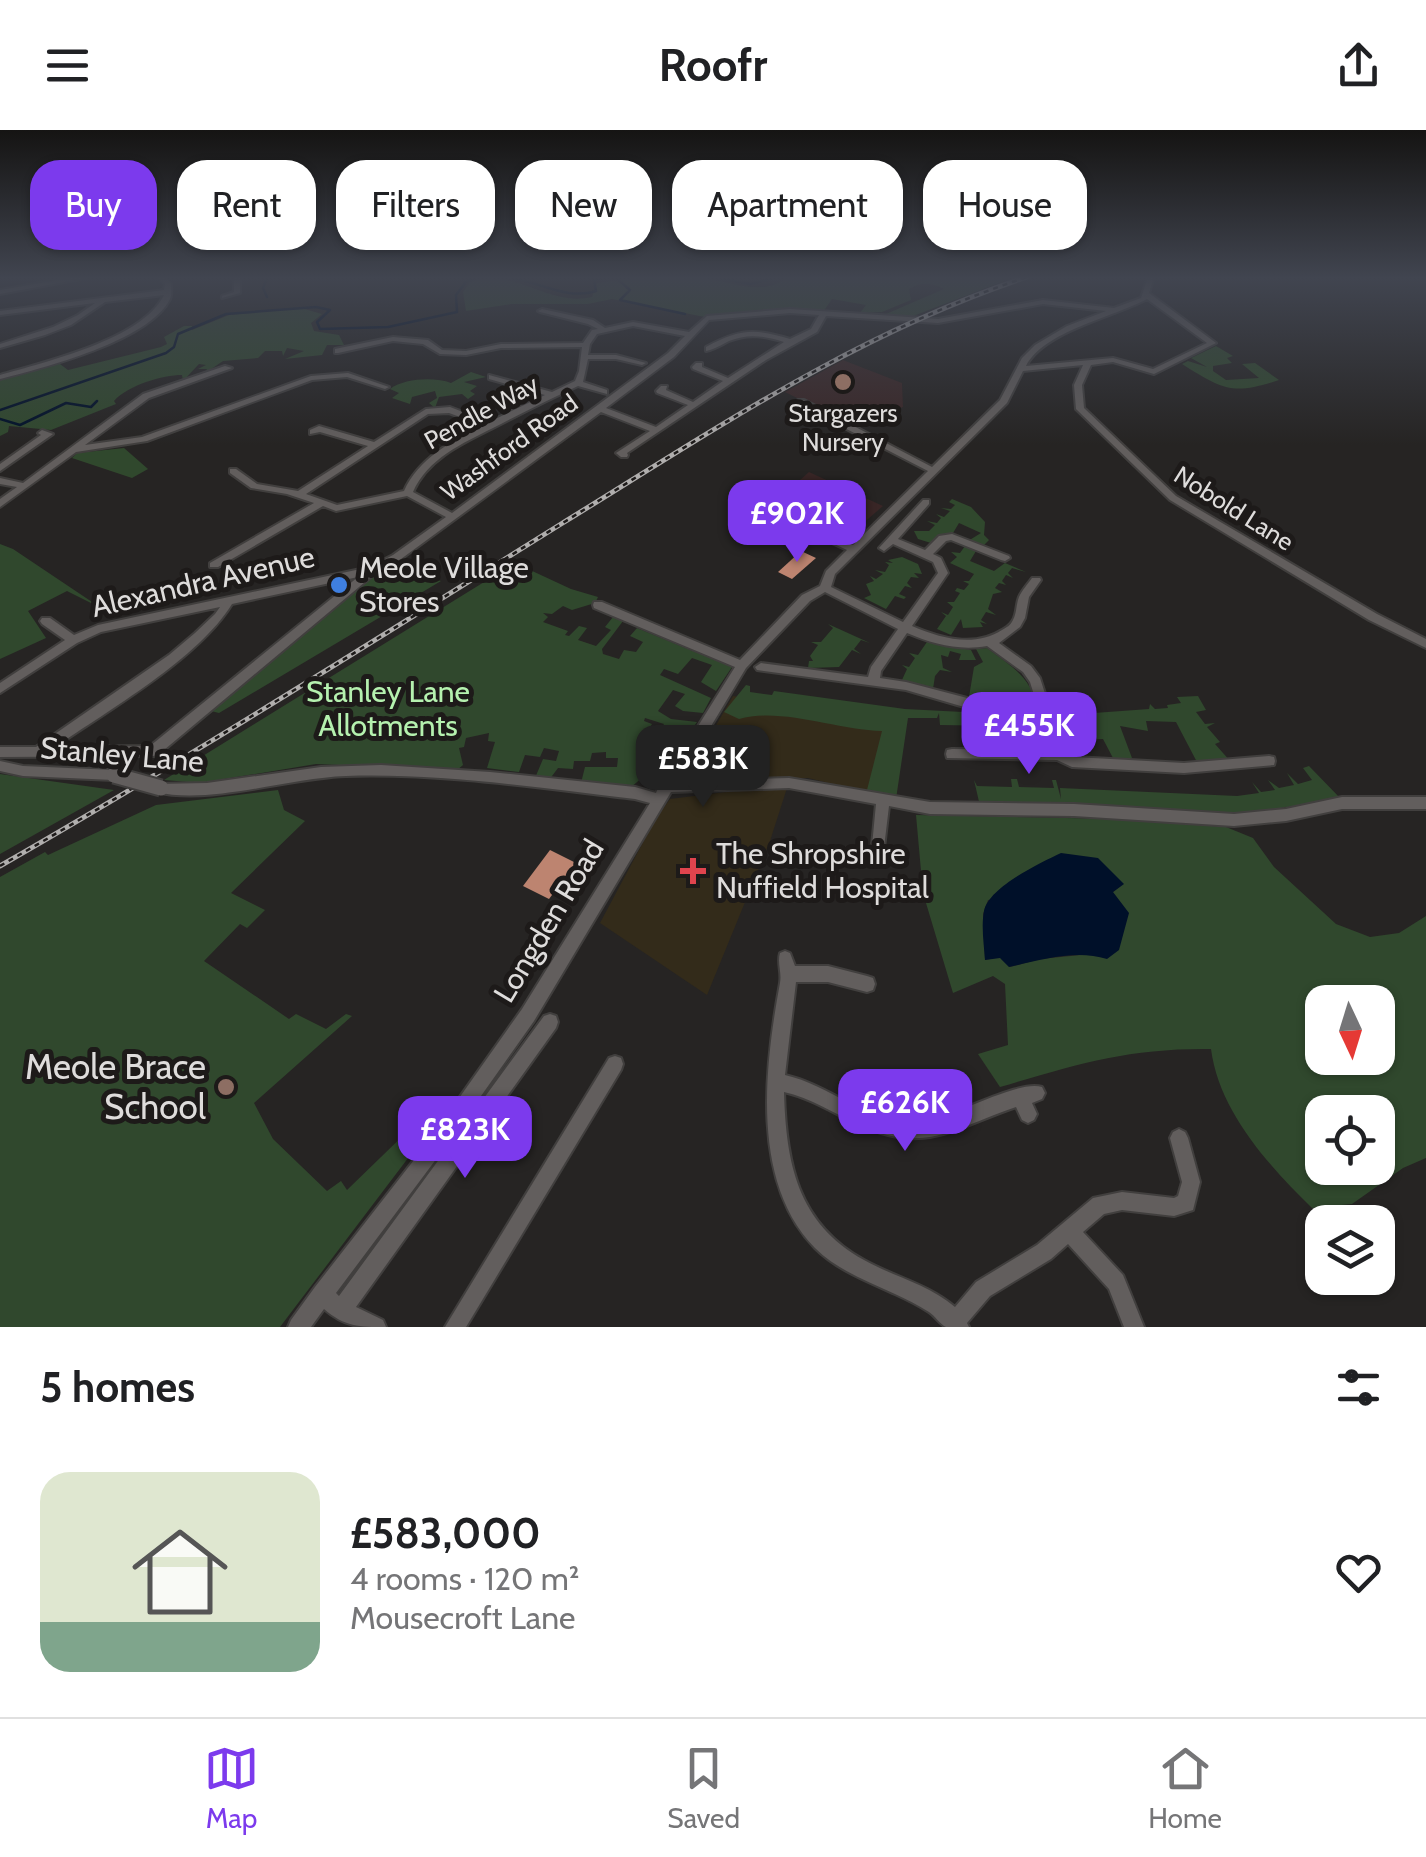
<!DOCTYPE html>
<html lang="en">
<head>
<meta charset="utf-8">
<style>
	:root { --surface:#fff; --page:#f2f2f2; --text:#202124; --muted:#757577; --line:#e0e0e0; --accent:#7c3aed }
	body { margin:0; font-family:Cabin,sans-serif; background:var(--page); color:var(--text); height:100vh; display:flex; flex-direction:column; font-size:38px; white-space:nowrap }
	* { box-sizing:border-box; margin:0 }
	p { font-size:32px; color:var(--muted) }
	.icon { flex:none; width:55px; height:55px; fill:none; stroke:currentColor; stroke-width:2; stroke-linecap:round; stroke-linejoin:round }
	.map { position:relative; height:1197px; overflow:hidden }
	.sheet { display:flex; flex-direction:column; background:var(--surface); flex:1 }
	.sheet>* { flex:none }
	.top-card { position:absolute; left:30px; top:30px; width:1368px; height:90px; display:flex; gap:20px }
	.needle { width:65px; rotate:176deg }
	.tools { position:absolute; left:1305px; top:855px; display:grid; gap:20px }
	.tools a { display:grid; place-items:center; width:90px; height:90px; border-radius:20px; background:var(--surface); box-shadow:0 2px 8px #0004; font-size:50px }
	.price { position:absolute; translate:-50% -85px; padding:0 22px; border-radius:20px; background:var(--accent); color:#fff; font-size:32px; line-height:65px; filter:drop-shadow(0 2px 5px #0008) }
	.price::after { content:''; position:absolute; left:50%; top:60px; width:30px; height:22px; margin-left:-15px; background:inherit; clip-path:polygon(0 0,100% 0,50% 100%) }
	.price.selected { background:#222; color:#fff }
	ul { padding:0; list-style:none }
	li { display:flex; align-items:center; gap:30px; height:250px; padding:0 40px }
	li span { display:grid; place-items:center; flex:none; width:280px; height:200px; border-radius:30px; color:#555 }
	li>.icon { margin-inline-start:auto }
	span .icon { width:120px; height:120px; fill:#fffc; stroke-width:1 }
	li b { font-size:42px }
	h2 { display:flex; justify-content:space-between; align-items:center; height:120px; padding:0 40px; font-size:42px }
	.pill { padding:0 35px; border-radius:30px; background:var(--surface); box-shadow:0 2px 8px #0004; font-size:35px; line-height:90px }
	.pill.selected { background:var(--accent); color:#fff }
	header { display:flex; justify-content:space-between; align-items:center; height:130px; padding:0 40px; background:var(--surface); font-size:45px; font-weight:800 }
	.dock { display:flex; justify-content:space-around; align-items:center; height:140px; border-top:2px solid var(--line); background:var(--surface); font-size:28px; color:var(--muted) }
	.dock a { display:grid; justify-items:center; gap:5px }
	.dock .selected { color:var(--accent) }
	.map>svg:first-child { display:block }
	.commercial { fill:#392626 }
	.medical { fill:#332b1a }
	.green { fill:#30482d; fill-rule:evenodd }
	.water { fill:#001029 }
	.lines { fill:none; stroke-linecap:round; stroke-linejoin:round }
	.stream { stroke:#001029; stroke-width:2.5 }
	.building { fill:#bd8470 }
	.minor-casing { stroke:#413f3e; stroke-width:4 }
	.minor { fill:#625e5d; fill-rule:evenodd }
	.rail-casing { stroke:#b0aead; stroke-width:5 }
	.rail { stroke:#1d1a19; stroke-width:2.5; stroke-dasharray:5; stroke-linecap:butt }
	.minor-bridge-casing { stroke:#413f3e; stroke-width:19; stroke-linecap:butt }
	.minor-bridge { stroke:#625e5d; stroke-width:15 }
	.education-dot { fill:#8d6e63; stroke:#1d1a19; stroke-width:4 }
	.shop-dot { fill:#3f7fe0; stroke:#1d1a19; stroke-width:4 }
	.health-dot { fill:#e0444e; stroke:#1d1a19; stroke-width:4 }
	.labels { text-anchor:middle; stroke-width:10; stroke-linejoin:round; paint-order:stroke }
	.far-street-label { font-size:25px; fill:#dedcdb; stroke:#1d1a19 }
	.far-poi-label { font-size:25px; fill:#dedcdb; stroke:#1d1a19 }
	.poi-label { font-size:30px; fill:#dedcdb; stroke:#1d1a19; text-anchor:start }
	.street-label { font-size:30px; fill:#dedcdb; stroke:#1d1a19 }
	.park-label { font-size:30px; fill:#b5f1af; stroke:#1d1a19 }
	.near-poi-label { font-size:35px; fill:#dedcdb; stroke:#1d1a19; text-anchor:end }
</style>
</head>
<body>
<header><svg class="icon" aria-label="menu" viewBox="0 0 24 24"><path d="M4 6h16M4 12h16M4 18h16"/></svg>Roofr<svg class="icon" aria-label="share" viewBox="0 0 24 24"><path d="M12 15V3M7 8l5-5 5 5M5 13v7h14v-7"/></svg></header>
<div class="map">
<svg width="1426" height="1197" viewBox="0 0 1426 1197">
	<rect width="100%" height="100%" fill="#262423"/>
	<!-- commercial -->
	<g class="commercial">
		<polygon points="843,230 902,253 903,277 857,298 785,262"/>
		<polygon points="809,342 883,376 853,402 832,405 771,376"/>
	</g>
	<!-- medical -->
	<g class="medical">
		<polygon points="733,566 906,590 896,669 808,648 692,652 715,597"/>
		<polygon points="758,658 787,658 770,711 707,865 600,793 655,690 670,669"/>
	</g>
	<!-- green -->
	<g class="green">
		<path d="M640,147C659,147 678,146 696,147C726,149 760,169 788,147H1014L908,188L886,184L944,159C932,153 921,151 909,159L911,170L882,182L860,183L866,175L832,169L823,182L794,179L705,187L612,169L588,174H512L466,181L463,162L470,152C518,137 546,177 592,167L597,153Z"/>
		<path d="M301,178L322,184L311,193L314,201L339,205L344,215H327L322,225L285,229L304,221L287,218L283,226L282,221H265L258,228L223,231L204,244L207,239H198L206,235L199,234L183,251L182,245C163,245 128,255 114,271L116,274L51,300L9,296L8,302L0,306V248L56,231L68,240L161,217L167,214L164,207L184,196H192V200L229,185Z"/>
		<path d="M1216,216L1233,226L1227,228L1232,233L1213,236V241L1226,250L1259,248L1242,234L1255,233L1279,250C1232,266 1222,259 1182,234L1188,231L1207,237L1191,228Z"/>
		<path d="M471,242L486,247L464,252L477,256L470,261L475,264L468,269L462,264L439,267L435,278L429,273L437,268L435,261L412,267L410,274L392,268L399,263L390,259C405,248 435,247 451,253Z"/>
		<polygon points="124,318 148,339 132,348 72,328 77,323"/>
		<polygon points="952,369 971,377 985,392 984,405 989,410 983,416 968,411 981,403 959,393 953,403 945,403 931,413 918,409 914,401 929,401 935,395 927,391 937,393 941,388 936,384 944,387 950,381 941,378 951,379 955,375 949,372"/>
		<polygon points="0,414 13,419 101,478 67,461 28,481 46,508 0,529"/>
		<polygon points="965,416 976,421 970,431 994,441 1005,433 1026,442 1012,438 1008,443 1013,448 1006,445 1002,451 1006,455 999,453 995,458 1002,462 993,464 988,479 996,485 986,482 981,490 987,494 980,492 983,497 963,498 961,489 951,505 937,499 946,486 941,482 948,485 953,477 947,472 954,472 960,463 955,461 957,458 964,460 969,454 963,451 969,451 974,444 950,433 957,427 951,422 960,423"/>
		<polygon points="902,427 918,434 922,444 914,443 919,448 911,447 907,453 912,458 905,456 899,464 906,467 904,469 895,466 886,479 864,468 871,465 866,454 874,451 870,446 876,449 883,444 875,440 885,442 889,435 885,432 893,433 888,430"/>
		<polygon points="515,433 571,459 598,467 595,473 572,480 563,476 552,484 543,483 548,487 543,492 568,501 565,505 569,506 579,496 587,498 578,510 596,516 611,500 605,497 613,487 623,491 602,519 603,524 619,529 624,520 636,522 643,512 630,506 637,498 732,537 716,561 701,552 712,535 692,528 678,544 664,539 660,545 711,568 703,583 683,581 675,576 685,564 673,560 658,581 671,589 697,592 683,612 657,606 664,594 645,588 644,591 652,594 641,614 670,624 630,658 581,653 585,637 617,637 618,628 606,628 606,622 592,623 590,631 574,631 573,639 558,638 549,650 535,648 543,629 556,631 559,621 544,618 540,627 525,625 519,642 487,638 495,612 488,611 489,603 466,608 464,617 459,618 463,635 457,640 316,634 200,653 164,650"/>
		<polygon points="400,442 441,451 219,583 211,581 378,443 397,446"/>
		<polygon points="828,494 870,513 861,510 854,519 861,524 852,520 839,537 808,538 809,531 813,531 810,526 818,515 811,512 821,512 833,498"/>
		<polygon points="927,512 971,520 976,530 959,530 961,524 950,521 948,527 941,525 943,538 952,542 940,540 935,546 933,559 902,550 907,539 902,535 909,537 915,528 909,523 918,525"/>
		<path d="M987,518C1017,540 1030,547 1041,584L1032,585L1041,586L1047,602L1041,596H1009L1008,601L1003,583H997L995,569L969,567L974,537L983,532L976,519Z"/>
		<path d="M746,555L750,556V562L772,565L774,561L905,579L963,582L965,591V585H1002L1006,602L1002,596L940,595L939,583L937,588H908L896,669L867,660L882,601C836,600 782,577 739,589L724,582Z"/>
		<polygon points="1198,566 1206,580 1196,582 1205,594 1215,593 1207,597 1220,612 1215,614 1231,632 1198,634 1176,592 1146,591 1148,601 1120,596 1132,628 1113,628 1103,609 1064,611 1053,576 1060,586 1080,587 1084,580 1094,583 1149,579 1150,574 1155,579 1168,578 1167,575 1181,573 1177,567"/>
		<polygon points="1309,636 1341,669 1229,686 980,676 974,650 977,656 1012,657 1011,649 1017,649 1019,657 1054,658 1052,650 1056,650 1061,669 1060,658 1237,666 1259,663 1252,652 1261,662 1275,660 1268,650 1279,658 1294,655 1287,643 1298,654 1312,650 1303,638"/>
		<polygon points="0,644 114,660 0,724"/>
		<polygon points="278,660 284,680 305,691 231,763 265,780 247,798 240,794 204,831 289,889 296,884 326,899 346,884 352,886 254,973 273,1009 327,1061 341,1051 347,1060 414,995 406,980 413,976 421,1011 280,1197 0,1197 0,747 45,722 48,725 156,675"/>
		<path d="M916,685L1116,689L1226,697L1253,708L1274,737L1336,794L1370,807L1399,803L1426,786V1028L1403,1038L1352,1074L1312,1078C1268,1035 1219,981 1211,919C1128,918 1078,934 1000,957L978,924L1008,915L1005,854L993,846L953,863L923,763ZM1123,754L1113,762L1091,824L1040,829L1010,837L1000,827L985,830L983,784L988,770ZM1322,872H1378V928H1322ZM1322,982H1378V1038H1322Z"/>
	</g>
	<!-- water -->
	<path class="water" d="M1061,723L1098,728L1124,754L1113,762L1129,783L1119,820L1107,829C1075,819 1041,830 1009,837L1000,828L985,830C984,815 981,796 984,781C989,757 1040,733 1061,723Z"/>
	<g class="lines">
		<!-- stream -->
		<g class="stream">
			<path d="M504,147C535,149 565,171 596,161L594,150L606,147"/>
			<polyline points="615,147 630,160 620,170 685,184"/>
			<polyline points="716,147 750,154 778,147"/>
			<polyline points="267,167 263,158 268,147"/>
			<polyline points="0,280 166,223 174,217 178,204 226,184 316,177 330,180 317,192 320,199 388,197 457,182 456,165 466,152 477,147"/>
			<polyline points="0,289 20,295 66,273 91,277 97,271"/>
		</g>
	</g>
	<!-- building -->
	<g class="building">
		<polygon points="801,421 816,428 792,449 778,442"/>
		<polygon points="550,720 576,733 549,769 523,756"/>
	</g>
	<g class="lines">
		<!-- minor casing -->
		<g class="minor-casing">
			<g id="minor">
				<polygon points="75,147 91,147 0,164 0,160"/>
				<path d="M158,147H165L171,154C171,159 172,165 170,169C149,211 43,238 0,249V245C45,232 143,209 164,165L105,172L71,195L45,205L0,218V214L53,197L78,185L95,173L0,185V181L164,160L165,154Z"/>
				<polygon points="234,147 240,147 240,163 222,168 222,166 234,162"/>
				<path d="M1148,147H1154L1149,163L1216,213L1154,244L1113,232L1091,235L1082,255L1084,278L1176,366L1377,484L1426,509V518L1369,490L1170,370L1076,279L1074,255L1083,235L1023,241L1007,273L835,444L831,457L903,492L938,443L933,432L893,414L884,421L879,418L923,370H929V374L898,409L925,420L939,406L952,404L1009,426L1010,428L1005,431L1001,430L951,410L946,411L933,424L941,428L948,443L912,496C940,508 974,518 1002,500C1007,497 1010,496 1013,490C1017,483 1016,474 1019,467C1022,460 1028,454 1032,448H1040L1041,450L1029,467L1025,488L1020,497L999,513L1031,536L1040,548L1064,622L1074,627L1184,633L1269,626L1274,627L1275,631L1274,635L1184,643L1072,637L1057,630L947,628L946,624L947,620L952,619L1051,620L1030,552L1023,542L987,516C959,521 933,514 907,503L881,541L880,548L906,552L971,569L975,571L977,574L975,577L971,579L906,560L757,540L755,537L761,533L868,547L871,537L898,499L825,462L810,471L746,538L678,651L789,648L930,672L1074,674L1234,684L1286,679L1342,667H1426V679H1342L1286,691L1234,696L1074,686L930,684L889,676L883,726L850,728L845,726L843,722L845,718L872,716L876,674L789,658L671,662L534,891L440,1024L336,1163L339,1166L544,886L550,884L556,886L558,892L556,898L356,1177L383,1190L386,1197C359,1197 345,1197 324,1179L311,1197H288L291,1190L315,1157L428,1012L522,879L650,673L635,669C539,658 443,643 346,646C288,648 210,675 156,662L154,658L156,654L207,653L321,637L381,635L490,642L635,657L656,663L660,653L663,652L735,537L594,478L593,475L594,472H602L740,530L802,465L820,456L826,441L847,420L764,381V377H770L853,415L928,341L798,274V270H804L932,337L1000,270L1022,228L1035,215L1067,196L1106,181L1043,174L938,193L826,186L817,202L766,230L627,323L628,325L627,327H621L616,323L650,301L601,282L401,429L377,442L158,625L153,626L0,627V617H36L169,525L195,503L215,484L220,477L101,502L77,513L0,563V553L65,510L42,494L40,491L42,488H50L74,505L98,495L370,437L393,425L446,387L407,366L336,381L323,376L218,437H210V433L314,373L287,364L251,358L230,343V339H236L257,354L298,361L368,316L320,302L310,304V300L319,296L374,312L426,279L450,277L489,292L545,265L489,249V245L552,262L575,251L579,241L582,217L501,218L466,225L440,224L423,214L393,211L338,223H335V219L393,207L428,210L442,220L466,221L501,214L583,213L592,200L598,199L588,194L540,182L538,181L542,179L593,190L605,198L633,192L689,202L707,186L790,179L938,189L1043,170L1114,178L1141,168ZM1147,169L1207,213L1153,239L1113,228L1026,236C1044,201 1114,187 1147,169ZM790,183L819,185L811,199L790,209C755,198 739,199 706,217V221C715,219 721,215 729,211C748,203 765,206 784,212L728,248L702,237V233H696L692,237L693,239L723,251L693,272L666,260L667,256H661L656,261L657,263L688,275L656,297L606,278L674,227L709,190ZM633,196L685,206L668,223L452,383L413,362C427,329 463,313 493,298C520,284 550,269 578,256L607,264V260L583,252L588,229H616L642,235L646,233L616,225H588L590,214L597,204ZM449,283L482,295C452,311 418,329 404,361L337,375L306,364L428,284ZM358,447L150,616L55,617C109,580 199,528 232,474Z"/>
				<polygon points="225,236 232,238 149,268 85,315 142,307 311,246 348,243 389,257 385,259 347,247 312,250 147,311 76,322 0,377 0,369 17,357 0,354 0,348 23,353 143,264"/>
				<polygon points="42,300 53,304 0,341 0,334 41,305 38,303"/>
				<polygon points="0,631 23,636 114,640 119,641 121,645 119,649 114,650 23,646 0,641"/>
				<path d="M785,821L790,823L795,836H828L867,846L873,848L875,854L873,860L867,862L828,852H796L785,945C830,955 869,994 916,992C951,990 1017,949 1042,957L1045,963L1042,969L1032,973L1037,984L1034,990L1028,993L1022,990L1016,977C952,999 924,1025 857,994C832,982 810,968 784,962C786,1032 797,1093 864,1130C894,1147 928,1154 955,1177L976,1152L1037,1115L1093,1068L1122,1062L1174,1068L1178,1066L1182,1052L1170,1008L1173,1002L1179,999L1185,1002L1188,1008L1200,1052L1193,1080L1174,1086L1122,1080L1104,1084L1083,1102L1123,1145L1144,1197H1124L1109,1159L1068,1114L1051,1129L990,1166L967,1193L969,1197C964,1197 951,1197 946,1197C941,1195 934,1185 929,1182C918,1175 906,1169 895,1164C867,1151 837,1140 815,1118C750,1052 765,935 780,853C782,842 777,833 780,823Z"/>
				<polygon points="615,926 621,928 623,934 621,940 466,1197 445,1197 609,928"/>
			</g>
		</g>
		<!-- minor -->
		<use href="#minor" class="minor"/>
		<!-- rail casing -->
		<g class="rail-casing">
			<path id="rail" d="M0,736C190,627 375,510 561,394C712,301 857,203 1027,147"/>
		</g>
		<!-- rail -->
		<use href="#rail" class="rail"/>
		<!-- minor-bridge casing -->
		<g class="minor-bridge-casing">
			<polyline id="minor-bridge" points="114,645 161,658"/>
		</g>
		<!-- minor-bridge -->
		<use href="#minor-bridge" class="minor-bridge"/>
	</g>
	<!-- sky -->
	<linearGradient id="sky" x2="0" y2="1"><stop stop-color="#151413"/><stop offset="0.47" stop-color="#414550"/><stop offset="1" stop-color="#414550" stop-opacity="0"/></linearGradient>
	<rect width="1426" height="315" fill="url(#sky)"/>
	<!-- markers -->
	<g class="education-dot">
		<circle cx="843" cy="252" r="10"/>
		<circle cx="226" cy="957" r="10"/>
	</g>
	<circle class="shop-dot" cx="339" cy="455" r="10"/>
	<path class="health-dot" d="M688 726h10v10h10v10h-10v10h-10v-10h-10v-10h10z"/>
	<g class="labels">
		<!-- far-street labels -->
		<g class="far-street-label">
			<text transform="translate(481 282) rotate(-29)" y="9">Pendle Way</text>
			<text transform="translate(509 317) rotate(-36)" y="9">Washford Road</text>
			<text transform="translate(1234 378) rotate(32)" y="9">Nobold Lane</text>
		</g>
		<!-- far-poi labels -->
		<g class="far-poi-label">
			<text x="843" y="292">Stargazers<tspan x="843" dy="29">Nursery</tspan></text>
		</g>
		<!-- poi labels -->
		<g class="poi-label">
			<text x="359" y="448">Meole Village<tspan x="359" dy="34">Stores</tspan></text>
			<text x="716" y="734">The Shropshire<tspan x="716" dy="34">Nuffield Hospital</tspan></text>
		</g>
		<!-- street labels -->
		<g class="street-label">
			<text transform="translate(203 452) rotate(-13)" y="10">Alexandra Avenue</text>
			<text transform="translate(122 625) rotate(5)" y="10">Stanley Lane</text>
			<text transform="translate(549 791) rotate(-59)" y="10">Longden Road</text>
		</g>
		<!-- park labels -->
		<g class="park-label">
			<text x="388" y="572">Stanley Lane<tspan x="388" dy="34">Allotments</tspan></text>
		</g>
		<!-- near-poi labels -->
		<g class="near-poi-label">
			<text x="206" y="949">Meole Brace<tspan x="206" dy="40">School</tspan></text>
		</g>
	</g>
</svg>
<div class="tools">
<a><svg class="needle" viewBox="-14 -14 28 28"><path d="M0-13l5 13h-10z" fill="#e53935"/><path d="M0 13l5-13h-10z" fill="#757577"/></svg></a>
<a><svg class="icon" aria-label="locate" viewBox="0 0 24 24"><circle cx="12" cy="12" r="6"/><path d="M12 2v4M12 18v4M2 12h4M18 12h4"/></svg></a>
<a><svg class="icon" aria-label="layers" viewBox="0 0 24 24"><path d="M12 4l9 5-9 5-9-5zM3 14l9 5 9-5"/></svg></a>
</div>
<b class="price" style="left:797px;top:435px">£902K</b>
<b class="price" style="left:1029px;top:647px">£455K</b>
<b class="price selected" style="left:703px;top:680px">£583K</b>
<b class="price" style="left:905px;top:1024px">£626K</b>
<b class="price" style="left:465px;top:1051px">£823K</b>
<div class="top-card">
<a class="pill selected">Buy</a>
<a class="pill">Rent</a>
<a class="pill">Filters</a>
<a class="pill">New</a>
<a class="pill">Apartment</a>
<a class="pill">House</a>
</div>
</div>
<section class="sheet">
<h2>5 homes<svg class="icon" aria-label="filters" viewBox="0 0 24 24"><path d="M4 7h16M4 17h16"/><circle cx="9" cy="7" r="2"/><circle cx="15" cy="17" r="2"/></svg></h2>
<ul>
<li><span style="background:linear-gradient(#dfe7d0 75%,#7fa58c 0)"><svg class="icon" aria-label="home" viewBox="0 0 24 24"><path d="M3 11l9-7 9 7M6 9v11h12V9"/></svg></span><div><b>£583,000</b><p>4 rooms · 120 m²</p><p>Mousecroft Lane</p></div><svg class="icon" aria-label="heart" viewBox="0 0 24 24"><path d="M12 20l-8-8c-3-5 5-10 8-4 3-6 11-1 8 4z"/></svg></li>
</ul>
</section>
<nav class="dock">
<a class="selected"><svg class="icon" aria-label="map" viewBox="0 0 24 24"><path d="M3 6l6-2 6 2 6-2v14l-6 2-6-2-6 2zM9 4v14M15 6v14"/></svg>Map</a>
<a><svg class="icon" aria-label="saved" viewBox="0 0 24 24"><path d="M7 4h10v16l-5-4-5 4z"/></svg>Saved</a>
<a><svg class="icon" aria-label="home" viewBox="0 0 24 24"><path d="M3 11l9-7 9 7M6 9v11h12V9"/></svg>Home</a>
</nav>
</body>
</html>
